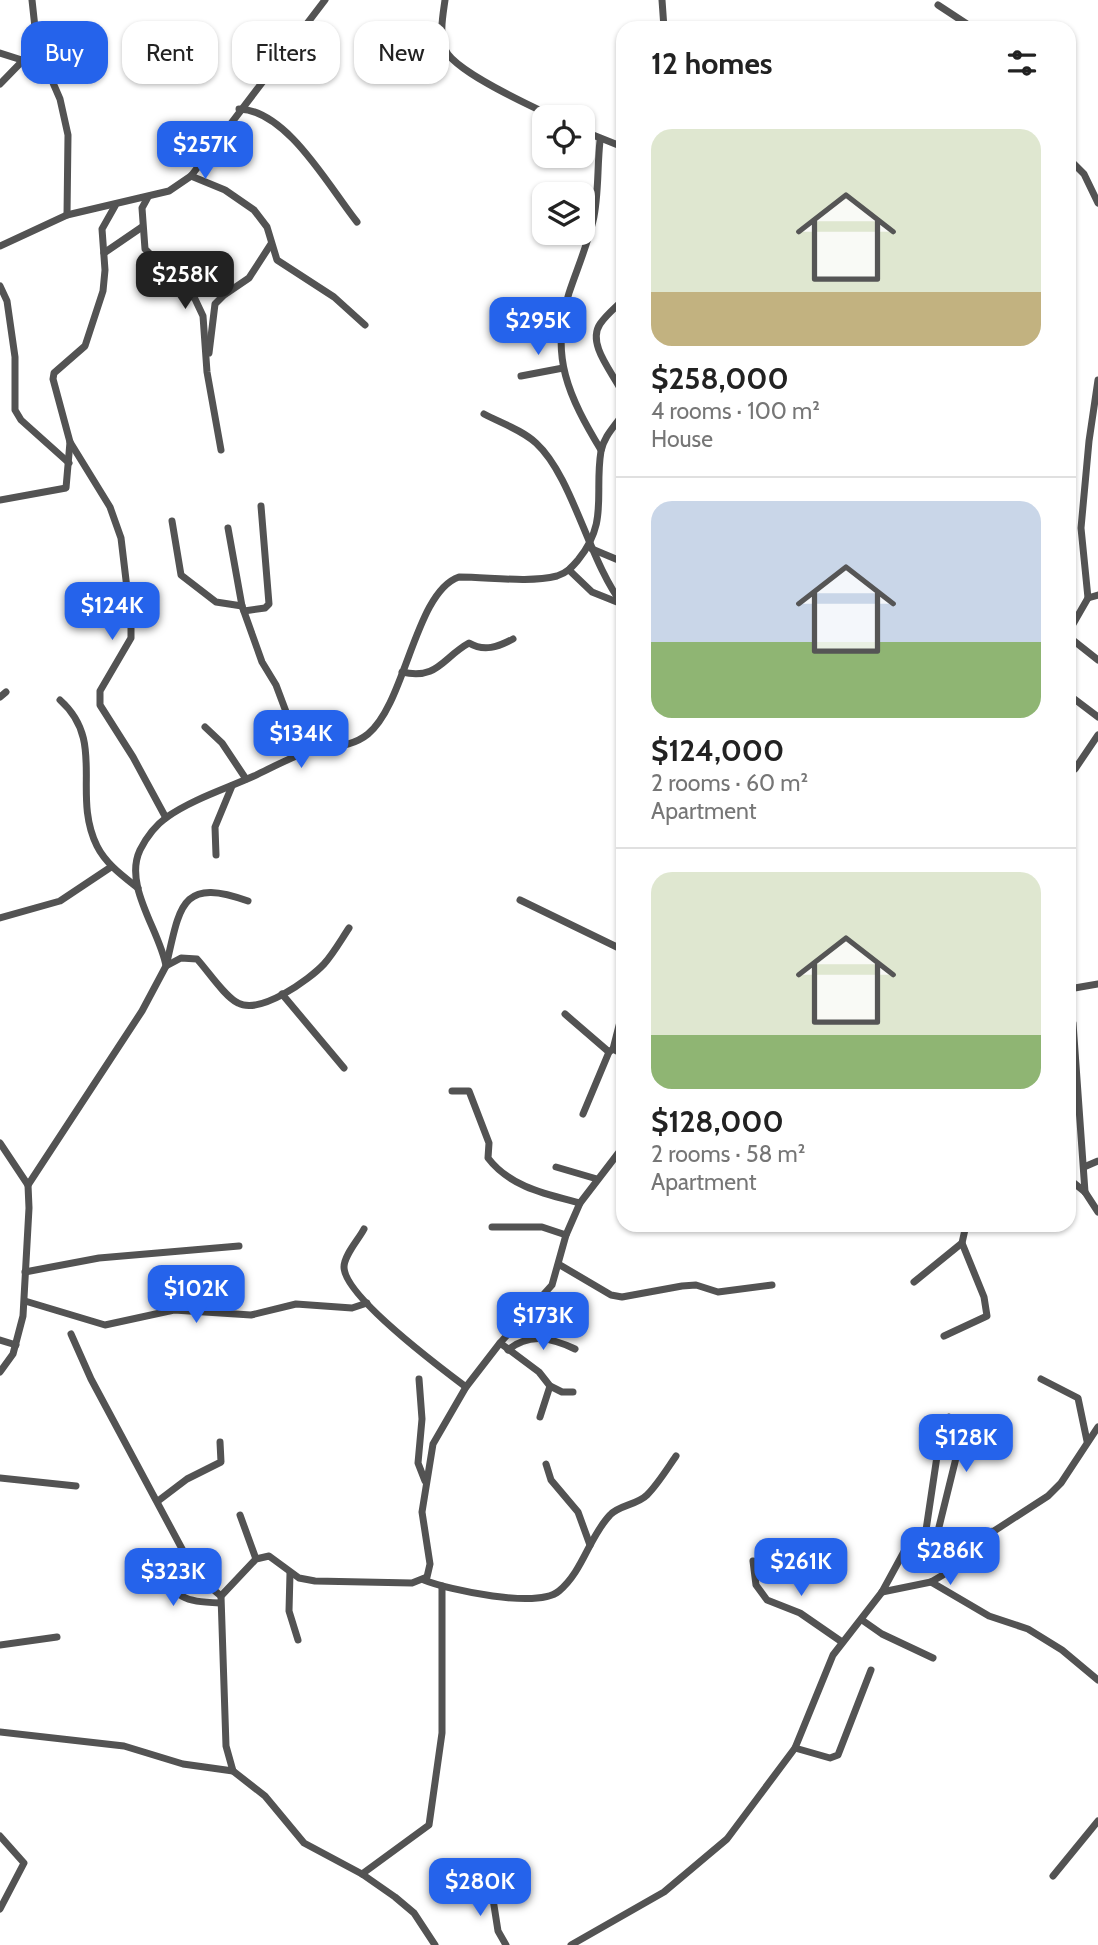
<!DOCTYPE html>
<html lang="en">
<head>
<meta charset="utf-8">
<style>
	:root { --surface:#fff; --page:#f6f6f6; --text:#222; --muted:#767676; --line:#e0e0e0; --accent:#2563eb }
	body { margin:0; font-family:Cabin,sans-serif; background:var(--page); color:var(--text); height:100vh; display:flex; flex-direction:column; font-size:26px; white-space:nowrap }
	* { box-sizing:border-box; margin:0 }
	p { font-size:23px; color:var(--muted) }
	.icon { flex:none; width:38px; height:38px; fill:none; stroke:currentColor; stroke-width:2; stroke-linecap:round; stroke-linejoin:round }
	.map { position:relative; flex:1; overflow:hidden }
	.drawer { position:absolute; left:616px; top:21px; width:460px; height:1211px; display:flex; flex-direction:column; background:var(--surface); border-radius:21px; box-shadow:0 2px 5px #0004 }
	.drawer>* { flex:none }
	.top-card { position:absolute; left:21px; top:21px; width:490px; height:63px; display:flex; gap:14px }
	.tools { position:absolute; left:532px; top:105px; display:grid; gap:14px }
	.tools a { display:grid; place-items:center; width:63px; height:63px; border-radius:14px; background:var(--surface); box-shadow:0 2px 5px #0004; font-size:35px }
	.price { position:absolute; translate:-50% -60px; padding:0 16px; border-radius:14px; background:var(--accent); color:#fff; font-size:23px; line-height:46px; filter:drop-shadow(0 2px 4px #0008) }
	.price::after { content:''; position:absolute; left:50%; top:42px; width:21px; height:16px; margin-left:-10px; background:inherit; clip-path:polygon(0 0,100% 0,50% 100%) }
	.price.current { background:#222; color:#fff }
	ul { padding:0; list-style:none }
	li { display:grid; align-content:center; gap:14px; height:371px; padding:0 35px }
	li+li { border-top:2px solid var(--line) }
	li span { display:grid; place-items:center; height:217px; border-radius:21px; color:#555 }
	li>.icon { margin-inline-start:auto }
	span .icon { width:126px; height:126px; fill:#fffc; stroke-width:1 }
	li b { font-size:30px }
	h2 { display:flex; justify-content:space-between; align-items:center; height:84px; padding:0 35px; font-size:30px }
	.chip { padding:0 24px; border-radius:21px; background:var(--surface); box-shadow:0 2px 5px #0004; font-size:24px; line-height:63px }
	.chip.current { background:var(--accent); color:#fff }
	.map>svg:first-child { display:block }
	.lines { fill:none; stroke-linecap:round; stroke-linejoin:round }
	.minor { stroke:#535353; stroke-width:7 }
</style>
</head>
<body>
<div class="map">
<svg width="1098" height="1945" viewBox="0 0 1098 1945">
	<rect width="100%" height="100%" fill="#fff"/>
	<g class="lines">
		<!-- minor -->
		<g class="minor">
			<polyline points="32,0 37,46 60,99 68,135 67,215"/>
			<path d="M445,0C443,15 439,34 445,49C453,71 531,106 554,117"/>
			<polyline points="662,0 664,28"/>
			<polyline points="938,5 973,28"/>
			<polyline points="0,53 25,61"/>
			<polyline points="0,84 37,46"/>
			<path d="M239,109C287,110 329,187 357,222"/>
			<polyline points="583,131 623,147"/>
			<path d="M600,141C597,167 599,196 593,221C587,246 577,269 569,293C549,356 569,397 601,450"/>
			<polyline points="1069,159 1084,174 1098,203"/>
			<polyline points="191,176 225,190 254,210 267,227 277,260 334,297 365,325"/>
			<polyline points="148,197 142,208 145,249 195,299 203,316 207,372 221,450"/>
			<polyline points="0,246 67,215 169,191 191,176 325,0"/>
			<polyline points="104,253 142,227"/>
			<polyline points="0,286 7,301 15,357 15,410 21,420 69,463"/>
			<path d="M623,300C616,307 606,315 600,324C586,345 615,375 623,394"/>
			<polyline points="209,353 215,304 224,295 249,278 271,244"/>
			<polyline points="521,376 563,368"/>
			<path d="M484,414C501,423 522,430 536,443C573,477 589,562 623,605"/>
			<polyline points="70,442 110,507 121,538 131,622 131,638 100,691 100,705 133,757 166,818"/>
			<polyline points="0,500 66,488 70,442 53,379 54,373 85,346 103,291 105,270 102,229 115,206"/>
			<polyline points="172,521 181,575 216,602 242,606"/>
			<polyline points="228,528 242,606 262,662 276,685 288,717 307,753"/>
			<polyline points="592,549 623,562"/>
			<polyline points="569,570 592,592 622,604"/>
			<polyline points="1088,598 1098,595"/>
			<polyline points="244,611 265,608 269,604 261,506"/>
			<polyline points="1069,631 1088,598 1081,528 1089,441 1098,380"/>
			<polyline points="1069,637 1098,660"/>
			<path d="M402,672C438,680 442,658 469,643C484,652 498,647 513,639"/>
			<polyline points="1069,695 1098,717"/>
			<polyline points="0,697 6,692"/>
			<path d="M60,700C107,742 71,793 97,846C106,864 123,876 138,888"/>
			<polyline points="205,727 222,743 246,779"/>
			<polyline points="1075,769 1098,735"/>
			<polyline points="216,855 215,827 232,786"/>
			<polyline points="520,900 623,950"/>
			<polyline points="0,918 60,901 111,867"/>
			<path d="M167,962C180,905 182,877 248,901"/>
			<path d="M166,966L181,958L197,959C208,971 225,997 238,1003C260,1015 309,980 324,964C333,954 341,940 349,928"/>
			<polyline points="1069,989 1098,984"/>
			<polyline points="282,994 344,1068"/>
			<polyline points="565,1014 609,1052"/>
			<polyline points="1069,1015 1073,1023 1085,1192"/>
			<polyline points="613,1049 623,1010"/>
			<path d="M452,1091H469L489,1143L488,1158C510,1187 546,1194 580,1203"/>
			<polyline points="583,1114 609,1052 613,1049 623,1054"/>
			<polyline points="0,1143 28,1185 29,1208 23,1316 13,1354 0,1372"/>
			<polyline points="556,1167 597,1179"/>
			<polyline points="1084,1167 1098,1161"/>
			<polyline points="1069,1179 1085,1192 1098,1212"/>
			<path d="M28,1185L142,1011L166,966C160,931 123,886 140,850C146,838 156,825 167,817C193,799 225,789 254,776C271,768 289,758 307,752C327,747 351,748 368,734C406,703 415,592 459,577C490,577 528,583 557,576C567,573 572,567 578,560C609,522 594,494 601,451C604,436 615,426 623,414"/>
			<polyline points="492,1227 542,1227 566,1235"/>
			<path d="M364,1229C359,1239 344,1255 344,1267C344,1296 442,1369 466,1387"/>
			<polyline points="560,1265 611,1295 622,1297 682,1286 696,1285 718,1292 772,1285"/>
			<polyline points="25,1272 99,1258 239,1246"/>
			<polyline points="914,1282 962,1243 966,1225"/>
			<polyline points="25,1301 105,1325 174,1310 251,1315 296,1304 352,1308 367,1303"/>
			<polyline points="71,1334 91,1379 188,1560 203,1581 221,1596"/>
			<polyline points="944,1336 987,1316 984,1297 962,1243"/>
			<polyline points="0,1340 16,1345"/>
			<polyline points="500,1343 539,1372 550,1386 562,1392 573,1392"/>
			<path d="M508,1350C530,1332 552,1338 575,1349"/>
			<polyline points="419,1379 422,1419 418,1463 425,1481"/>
			<polyline points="1041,1379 1078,1398 1087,1441"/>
			<polyline points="540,1417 550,1386"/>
			<polyline points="546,1464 551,1480 578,1512 590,1545"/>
			<polyline points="0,1478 76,1486"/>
			<polyline points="158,1501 187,1479 221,1462 220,1442"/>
			<polyline points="240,1515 256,1559"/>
			<polyline points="926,1530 939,1443"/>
			<polyline points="938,1531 957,1454 949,1417"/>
			<polyline points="753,1561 756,1585 767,1600 800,1613 842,1642"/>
			<path d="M157,1562C179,1598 177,1601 220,1603"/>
			<polyline points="290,1573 289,1611 298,1640"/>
			<path d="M424,1580C448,1590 538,1609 559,1591C583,1571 589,1537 610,1515C619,1505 637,1505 647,1495C658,1484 667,1469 676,1456"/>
			<polyline points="931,1582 989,1616 1028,1629 1062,1650 1098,1680"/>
			<polyline points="882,1592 931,1582 948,1572 967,1546 987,1535"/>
			<polyline points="862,1620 882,1634 933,1658"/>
			<polyline points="0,1645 57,1637"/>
			<polyline points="0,1732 124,1746 183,1764 233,1771"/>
			<polyline points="795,1748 830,1758 838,1755 871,1670"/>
			<polyline points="0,1836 24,1863 0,1909"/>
			<polyline points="362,1874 429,1825 442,1733 442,1586"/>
			<polyline points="1053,1876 1098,1821"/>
			<polyline points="490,1880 498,1931 506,1945"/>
			<polyline points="435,1945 414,1913 395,1897 362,1874 304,1843 265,1796 233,1771 226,1746 221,1596 256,1559 269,1556 299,1578 315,1581 412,1583 427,1577 430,1564 422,1512 433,1444 466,1387 500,1343 552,1285 566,1235 580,1203 623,1147"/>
			<polyline points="571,1945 664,1892 727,1839 795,1748 833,1655 882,1592 906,1548 926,1530 961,1536 994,1531 1048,1496 1061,1483 1098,1427"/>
		</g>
	</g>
</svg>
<div class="tools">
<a><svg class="icon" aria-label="locate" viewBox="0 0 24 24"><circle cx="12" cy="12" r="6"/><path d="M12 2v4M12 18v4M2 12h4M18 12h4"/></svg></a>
<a><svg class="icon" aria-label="layers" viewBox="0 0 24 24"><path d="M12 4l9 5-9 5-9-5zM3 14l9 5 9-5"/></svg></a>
</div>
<b class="price" style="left:205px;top:181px">$257K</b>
<b class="price current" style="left:185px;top:311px">$258K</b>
<b class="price" style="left:538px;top:357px">$295K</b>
<b class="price" style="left:112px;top:642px">$124K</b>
<b class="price" style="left:301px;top:770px">$134K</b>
<b class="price" style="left:196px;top:1325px">$102K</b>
<b class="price" style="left:543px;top:1352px">$173K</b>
<b class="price" style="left:966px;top:1474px">$128K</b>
<b class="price" style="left:950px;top:1587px">$286K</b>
<b class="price" style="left:801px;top:1598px">$261K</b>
<b class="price" style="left:173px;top:1608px">$323K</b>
<b class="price" style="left:480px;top:1918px">$280K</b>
<div class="top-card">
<a class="chip current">Buy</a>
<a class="chip">Rent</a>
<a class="chip">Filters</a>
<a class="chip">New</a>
</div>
<section class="drawer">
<h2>12 homes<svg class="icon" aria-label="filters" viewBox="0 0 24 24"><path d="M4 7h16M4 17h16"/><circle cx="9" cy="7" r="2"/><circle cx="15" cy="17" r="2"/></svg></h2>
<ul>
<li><span style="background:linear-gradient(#dfe7d0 75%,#c2b280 0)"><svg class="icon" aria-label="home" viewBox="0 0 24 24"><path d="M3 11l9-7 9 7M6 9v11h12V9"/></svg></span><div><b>$258,000</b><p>4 rooms · 100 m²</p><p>House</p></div></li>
<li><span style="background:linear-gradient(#c9d6e8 65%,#8fb573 0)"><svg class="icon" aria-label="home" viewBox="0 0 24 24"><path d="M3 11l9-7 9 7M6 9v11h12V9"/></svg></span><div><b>$124,000</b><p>2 rooms · 60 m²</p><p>Apartment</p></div></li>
<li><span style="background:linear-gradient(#dfe7d0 75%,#8fb573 0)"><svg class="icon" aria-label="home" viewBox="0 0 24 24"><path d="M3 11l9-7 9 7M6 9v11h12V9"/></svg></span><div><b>$128,000</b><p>2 rooms · 58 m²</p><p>Apartment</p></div></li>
</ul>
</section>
</div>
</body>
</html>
